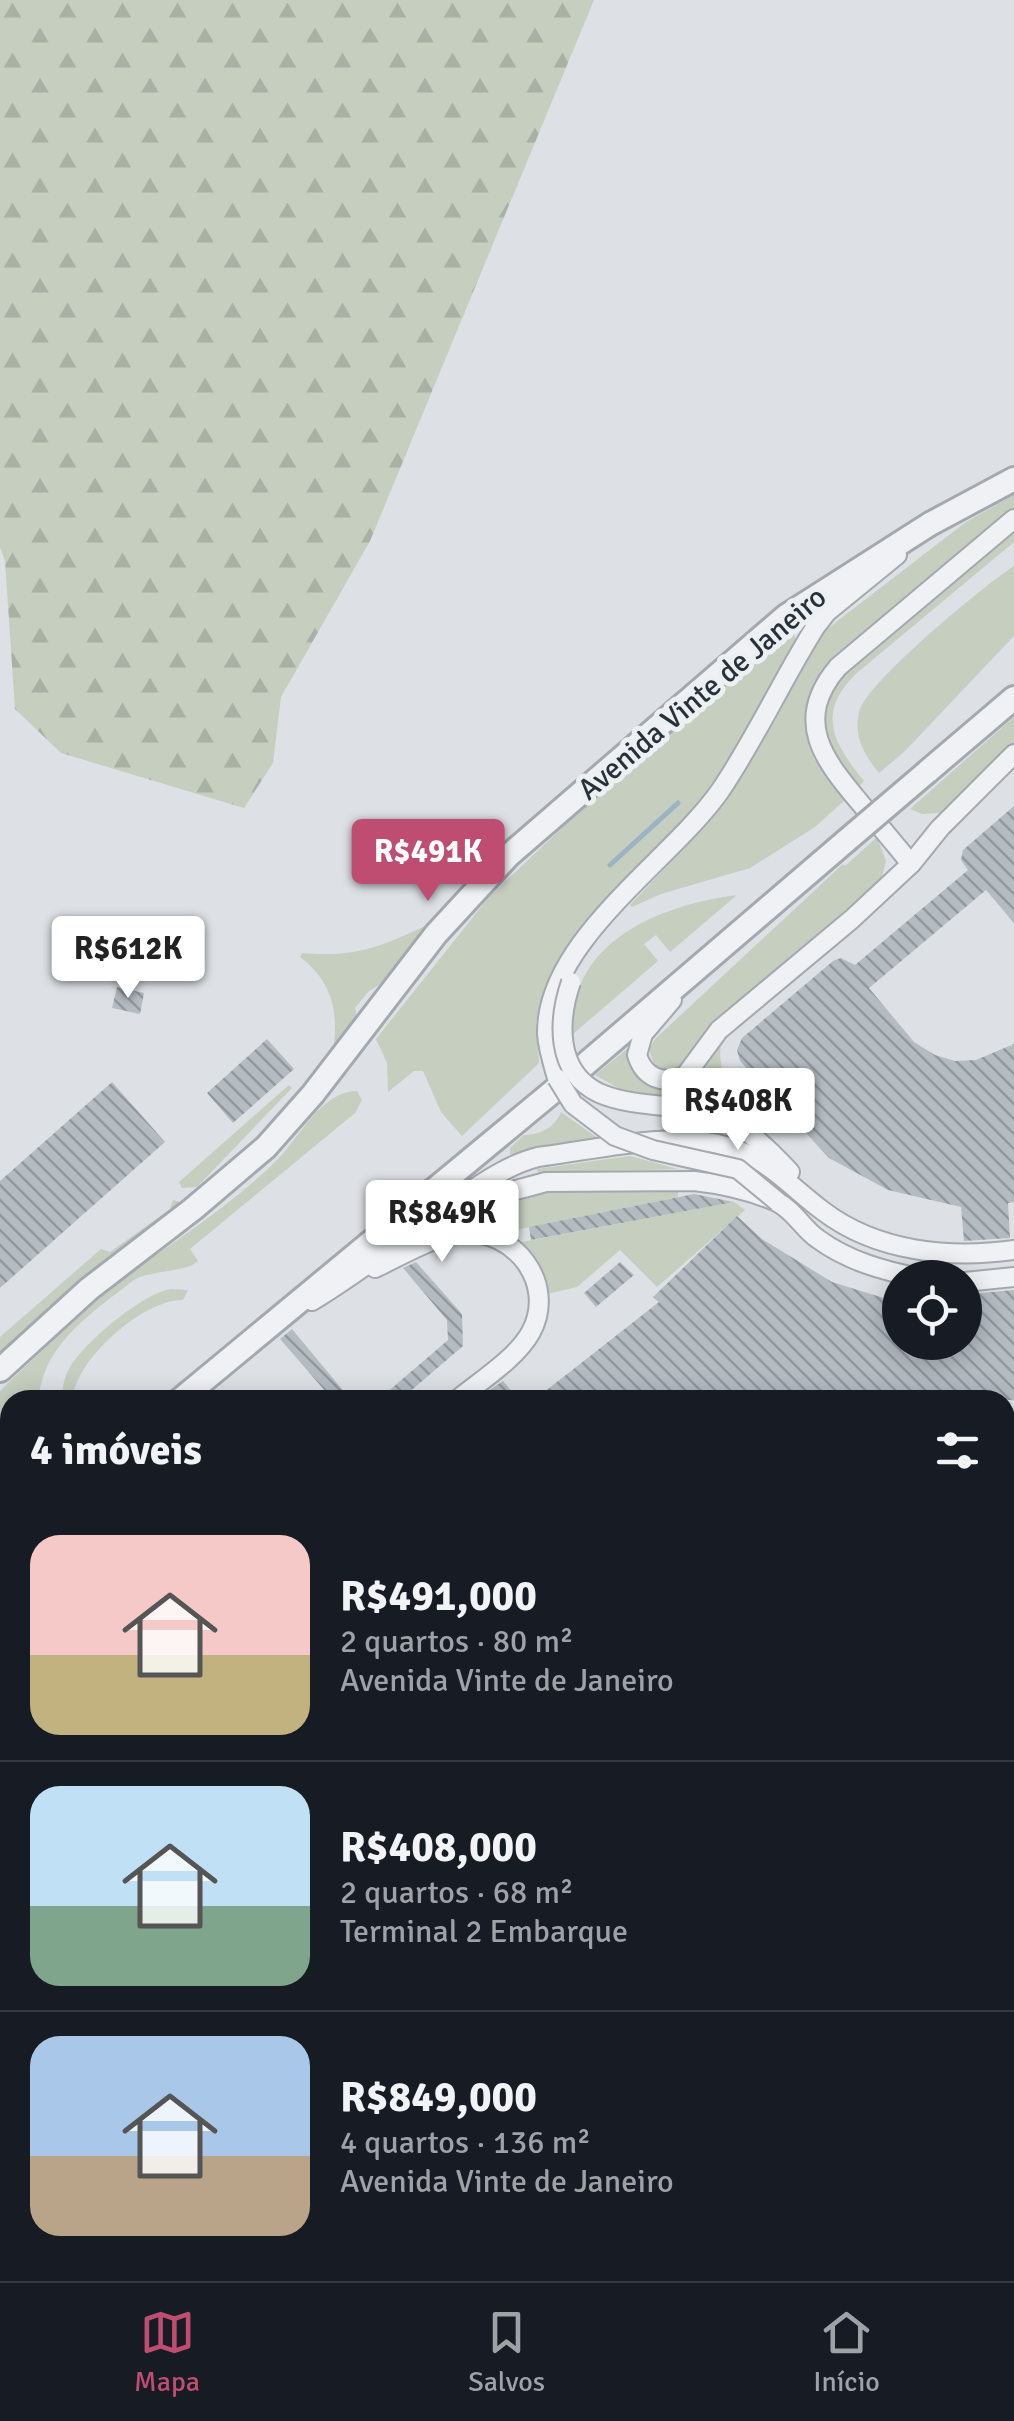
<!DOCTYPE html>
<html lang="pt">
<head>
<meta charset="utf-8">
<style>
	:root { --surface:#171b24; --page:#242831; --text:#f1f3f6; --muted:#9ea1a6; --line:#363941; --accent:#bf4d71 }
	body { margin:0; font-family:Signika,sans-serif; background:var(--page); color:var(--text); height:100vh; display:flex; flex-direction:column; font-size:38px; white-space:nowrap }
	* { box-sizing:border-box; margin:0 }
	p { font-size:32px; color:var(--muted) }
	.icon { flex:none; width:55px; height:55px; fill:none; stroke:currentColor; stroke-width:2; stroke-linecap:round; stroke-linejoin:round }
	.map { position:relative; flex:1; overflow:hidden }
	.drawer { position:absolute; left:0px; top:1390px; width:1015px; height:892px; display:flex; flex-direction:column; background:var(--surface); border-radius:30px 30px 0 0; box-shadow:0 5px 25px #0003 }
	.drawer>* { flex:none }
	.buttons { position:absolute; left:882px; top:1260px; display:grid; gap:20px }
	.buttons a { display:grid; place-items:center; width:100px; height:100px; border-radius:50%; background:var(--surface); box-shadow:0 5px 25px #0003; font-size:50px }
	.price { position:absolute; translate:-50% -85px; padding:0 22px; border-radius:10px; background:#fff; color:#222; font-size:32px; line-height:65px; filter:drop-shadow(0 2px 5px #0008) }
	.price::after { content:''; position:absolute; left:50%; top:60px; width:30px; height:22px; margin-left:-15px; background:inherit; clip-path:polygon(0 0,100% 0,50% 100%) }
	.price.active { background:var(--accent); color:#fff }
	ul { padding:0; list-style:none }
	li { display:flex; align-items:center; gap:30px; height:250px; padding:0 30px }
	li+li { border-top:2px solid var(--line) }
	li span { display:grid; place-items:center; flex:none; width:280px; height:200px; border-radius:30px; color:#555 }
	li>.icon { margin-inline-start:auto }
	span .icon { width:120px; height:120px; fill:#fffc; stroke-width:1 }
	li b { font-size:42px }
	h2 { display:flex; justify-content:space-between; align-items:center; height:120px; padding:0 30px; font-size:42px }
	.tab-bar { display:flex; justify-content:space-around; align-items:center; height:140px; border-top:2px solid var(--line); background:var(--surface); font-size:28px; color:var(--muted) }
	.tab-bar a { display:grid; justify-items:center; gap:5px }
	.tab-bar .active { color:var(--accent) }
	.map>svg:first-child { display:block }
	.grass { fill:#c5cebf }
	.forest { fill:url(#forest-firs) }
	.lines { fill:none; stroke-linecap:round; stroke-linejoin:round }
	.stream { stroke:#9bb4c2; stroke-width:5 }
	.taxiway { stroke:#aab2b9; stroke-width:50 }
	.building { fill:url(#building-back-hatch) }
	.minor-casing { stroke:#a3a9ae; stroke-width:22 }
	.tertiary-casing { stroke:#a3a9ae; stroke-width:28 }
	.minor { stroke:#eff1f4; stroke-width:18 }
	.tertiary { stroke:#eff1f4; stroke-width:22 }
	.minor-bridge-casing { stroke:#a3a9ae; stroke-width:22; stroke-linecap:butt }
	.tertiary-bridge-casing { stroke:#a3a9ae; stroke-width:28; stroke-linecap:butt }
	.minor-bridge { stroke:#eff1f4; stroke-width:18 }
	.tertiary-bridge { stroke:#eff1f4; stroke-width:22 }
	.labels { text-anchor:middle; stroke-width:10; stroke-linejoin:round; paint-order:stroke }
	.street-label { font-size:30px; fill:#28313a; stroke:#ecf0f3 }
</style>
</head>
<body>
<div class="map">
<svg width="1014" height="2281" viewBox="0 0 1014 2281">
	<defs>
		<pattern id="forest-firs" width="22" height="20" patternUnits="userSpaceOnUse" patternTransform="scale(2.5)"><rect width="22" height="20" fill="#c5cebf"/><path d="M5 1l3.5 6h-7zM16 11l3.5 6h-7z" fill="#a9b1a5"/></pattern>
		<pattern id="building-back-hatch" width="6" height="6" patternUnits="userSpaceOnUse" patternTransform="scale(2.5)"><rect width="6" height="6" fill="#b4bbc1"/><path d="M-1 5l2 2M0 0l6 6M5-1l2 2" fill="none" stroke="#92999e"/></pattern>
	</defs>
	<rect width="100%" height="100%" fill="#dde1e5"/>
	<!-- grass -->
	<g class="grass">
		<polygon points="1014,495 1014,514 835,663 813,748 820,767 846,799 815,827 750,868 661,894 632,907 630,905 717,813 811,650 827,629 966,522"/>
		<path d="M1014,531V542L858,672C815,712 833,743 864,781L857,788C825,742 805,713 852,666Z"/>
		<path d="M1014,566V636L904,752L879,773C864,755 852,734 860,709C870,680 984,585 1014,566Z"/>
		<polygon points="793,632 796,640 706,798 565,955 541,1001 536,1023 539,1063 462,1136 441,1112 423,1071 414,1071 388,1092 387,1063 376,1039 489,897 622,771 717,688"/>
		<polygon points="1014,717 1014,743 940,813 922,814 910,809"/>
		<polygon points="877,837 886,861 881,880 716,1020 694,1046 682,1067 666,1071 654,1065 649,1049 655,1039 843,864 845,866"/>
		<path d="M737,895L670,952L656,935L644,944L658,961L573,1034C567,942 660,905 737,895Z"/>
		<path d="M436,921L391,978L369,991L355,1008L358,1022L333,1052C339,1013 333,982 300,957L302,953C361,958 384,945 436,921Z"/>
		<path d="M721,1045C714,1089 760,1127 787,1157L711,1105L620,1089L595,1075L628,1048C632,1055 631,1063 635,1071C638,1078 646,1083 653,1087C690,1105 699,1062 721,1045Z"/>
		<polygon points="289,1085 292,1088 197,1187 182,1188 179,1182"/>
		<path d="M357,1091L362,1100L355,1113L190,1249L198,1261C185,1273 154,1269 134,1280C93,1312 44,1343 39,1398L10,1400V1422L0,1430V1391L10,1381C48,1346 84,1309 125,1278C177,1239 232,1205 278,1159C300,1136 322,1091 357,1091Z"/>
		<path d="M561,1112L602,1141L510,1155V1148L524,1135C539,1135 555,1128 561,1112Z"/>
		<polygon points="630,1156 678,1169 539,1173 536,1169"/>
		<polygon points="678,1190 678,1197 506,1232 484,1219 528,1197 551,1192"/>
		<polygon points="173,1200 183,1203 0,1360 0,1337 101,1249 110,1252 170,1209"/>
		<polygon points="734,1202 745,1210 657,1287 620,1250 577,1287 547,1294 542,1274 517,1243"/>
		<path d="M171,1289L188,1290L183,1300C145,1298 73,1361 73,1400H62C62,1387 65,1372 74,1361C92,1337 142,1294 171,1289Z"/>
	</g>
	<!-- forest -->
	<polygon class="forest" points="0,0 594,0 370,541 281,697 273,763 244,808 61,753 15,709 5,561 0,547"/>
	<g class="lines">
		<!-- stream -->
		<polyline class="stream" points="610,865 678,803"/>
		<!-- taxiway -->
		<g class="taxiway">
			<polyline points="1005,1883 1014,1882"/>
			<polyline points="1005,2047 1014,2038"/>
			<polyline points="1005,2137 1014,2126"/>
			<polyline points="947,2272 949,2281"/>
			<polyline points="443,2281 444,2272"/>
			<polyline points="794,2281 804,2272"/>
			<polyline points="884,2281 893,2272"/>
			<polyline points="1008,2281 1014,2248"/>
		</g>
	</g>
	<!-- building -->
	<g class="building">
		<polygon points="1014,806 1014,923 986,890 869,988 914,1042 935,1055 955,1061 976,1060 1014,1044 1014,1202 1008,1203 1010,1238 964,1241 961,1207 888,1190 829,1158 740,1061 737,1050 742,1038 833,961 841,958 855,965 968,870 961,860 963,850"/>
		<polygon points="117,987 144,993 140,1014 112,1008"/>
		<polygon points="267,1039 294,1069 233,1123 207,1093"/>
		<polygon points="112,1082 165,1142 0,1288 0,1181"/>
		<polygon points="694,1194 734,1202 531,1240 529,1227"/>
		<polygon points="737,1216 762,1239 832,1282 900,1303 900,1342 965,1342 965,1309 970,1309 969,1294 1014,1290 1014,1400 534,1400 659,1302 653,1297"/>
		<polygon points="416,1262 462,1314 463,1346 400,1400 378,1400 448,1340 447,1320 403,1268"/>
		<polygon points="620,1262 634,1275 596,1307 584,1293"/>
		<polygon points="292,1329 351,1400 333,1400 280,1339"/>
		<polygon points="503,1381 519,1400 477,1400 494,1387"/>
	</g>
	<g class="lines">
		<!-- minor casing -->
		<g class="minor-casing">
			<g id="minor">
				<path d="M911,864C895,844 878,824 861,804C824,760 792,721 838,667L1014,519"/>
				<path d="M672,1000L643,1034L637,1055C644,1078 663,1085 685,1076L719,1030L852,919L911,864L940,828L1014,754"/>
				<path d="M557,1078C553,1064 548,1049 547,1034C545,941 671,861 720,791C756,738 782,680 816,626L827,612L897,555"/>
				<path d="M693,1109C736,1117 761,1141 790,1172"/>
				<path d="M426,1230L516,1190L546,1182L694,1181C721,1184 752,1191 777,1202C794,1210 803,1229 818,1239C848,1261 884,1271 920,1278"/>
				<path d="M375,1268C399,1257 436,1235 461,1233C514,1228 557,1283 531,1332C516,1359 480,1381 457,1400"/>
				<polyline points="965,1282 1014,1277"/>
				<path d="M312,1301C364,1270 411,1231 461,1197C485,1181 510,1164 538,1157C595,1150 674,1130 729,1147C767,1158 792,1188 823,1211C877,1252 950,1259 1014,1250"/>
				<polyline points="0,1606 10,1593"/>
				<polyline points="0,1737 10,1741"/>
			</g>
		</g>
		<!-- tertiary casing -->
		<g class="tertiary-casing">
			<g id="tertiary">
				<polyline points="927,772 1014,698"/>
				<polyline points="0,1370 89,1289 193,1209 266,1147 313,1094 436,934 508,856 786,616 930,524 1014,479"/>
				<polyline points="180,1400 574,1074 846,841"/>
				<polyline points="0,1561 10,1552"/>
			</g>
		</g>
		<!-- minor -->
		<use href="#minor" class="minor"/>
		<!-- tertiary -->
		<use href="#tertiary" class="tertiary"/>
		<!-- minor-bridge casing -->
		<g class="minor-bridge-casing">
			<g id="minor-bridge">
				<path d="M571,982C558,1020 555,1072 599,1093C626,1105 664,1105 693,1109"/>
				<polyline points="557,1078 573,1104 615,1136 653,1150 738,1169 778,1202"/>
			</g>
		</g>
		<!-- tertiary-bridge casing -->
		<g class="tertiary-bridge-casing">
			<polyline id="tertiary-bridge" points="846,841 927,772"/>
		</g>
		<!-- minor-bridge -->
		<use href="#minor-bridge" class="minor-bridge"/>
		<!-- tertiary-bridge -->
		<use href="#tertiary-bridge" class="tertiary-bridge"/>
	</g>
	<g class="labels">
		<!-- street labels -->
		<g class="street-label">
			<text transform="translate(702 693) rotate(-40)" y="10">Avenida Vinte de Janeiro</text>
		</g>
	</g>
</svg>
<div class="buttons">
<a><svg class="icon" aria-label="locate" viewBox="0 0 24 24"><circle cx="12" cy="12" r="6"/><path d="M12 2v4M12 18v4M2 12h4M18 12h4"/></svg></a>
</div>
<b class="price active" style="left:428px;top:904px">R$491K</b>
<b class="price" style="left:128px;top:1001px">R$612K</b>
<b class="price" style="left:738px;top:1153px">R$408K</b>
<b class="price" style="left:442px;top:1265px">R$849K</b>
<section class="drawer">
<h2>4 imóveis<svg class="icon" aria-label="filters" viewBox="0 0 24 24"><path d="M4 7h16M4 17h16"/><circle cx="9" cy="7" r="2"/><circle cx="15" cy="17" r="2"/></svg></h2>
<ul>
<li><span style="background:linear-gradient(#f6c9c9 60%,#c2b280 0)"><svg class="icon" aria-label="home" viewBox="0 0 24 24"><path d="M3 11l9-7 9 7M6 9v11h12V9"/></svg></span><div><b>R$491,000</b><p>2 quartos · 80 m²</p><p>Avenida Vinte de Janeiro</p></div></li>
<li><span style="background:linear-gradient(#bfe0f5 60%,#7fa58c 0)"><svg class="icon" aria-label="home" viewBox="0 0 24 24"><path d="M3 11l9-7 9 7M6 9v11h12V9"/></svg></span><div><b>R$408,000</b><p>2 quartos · 68 m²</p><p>Terminal 2 Embarque</p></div></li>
<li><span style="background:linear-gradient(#a9c7e8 60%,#b9a48a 0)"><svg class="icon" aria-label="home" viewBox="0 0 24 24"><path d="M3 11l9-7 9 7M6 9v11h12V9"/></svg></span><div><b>R$849,000</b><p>4 quartos · 136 m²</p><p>Avenida Vinte de Janeiro</p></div></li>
</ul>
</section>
</div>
<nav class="tab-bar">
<a class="active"><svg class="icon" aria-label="map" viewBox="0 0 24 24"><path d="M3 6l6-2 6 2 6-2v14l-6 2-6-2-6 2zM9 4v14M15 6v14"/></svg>Mapa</a>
<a><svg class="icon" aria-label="saved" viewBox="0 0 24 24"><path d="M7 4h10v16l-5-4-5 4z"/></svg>Salvos</a>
<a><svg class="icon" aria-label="home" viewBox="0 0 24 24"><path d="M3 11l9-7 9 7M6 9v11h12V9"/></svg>Início</a>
</nav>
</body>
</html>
